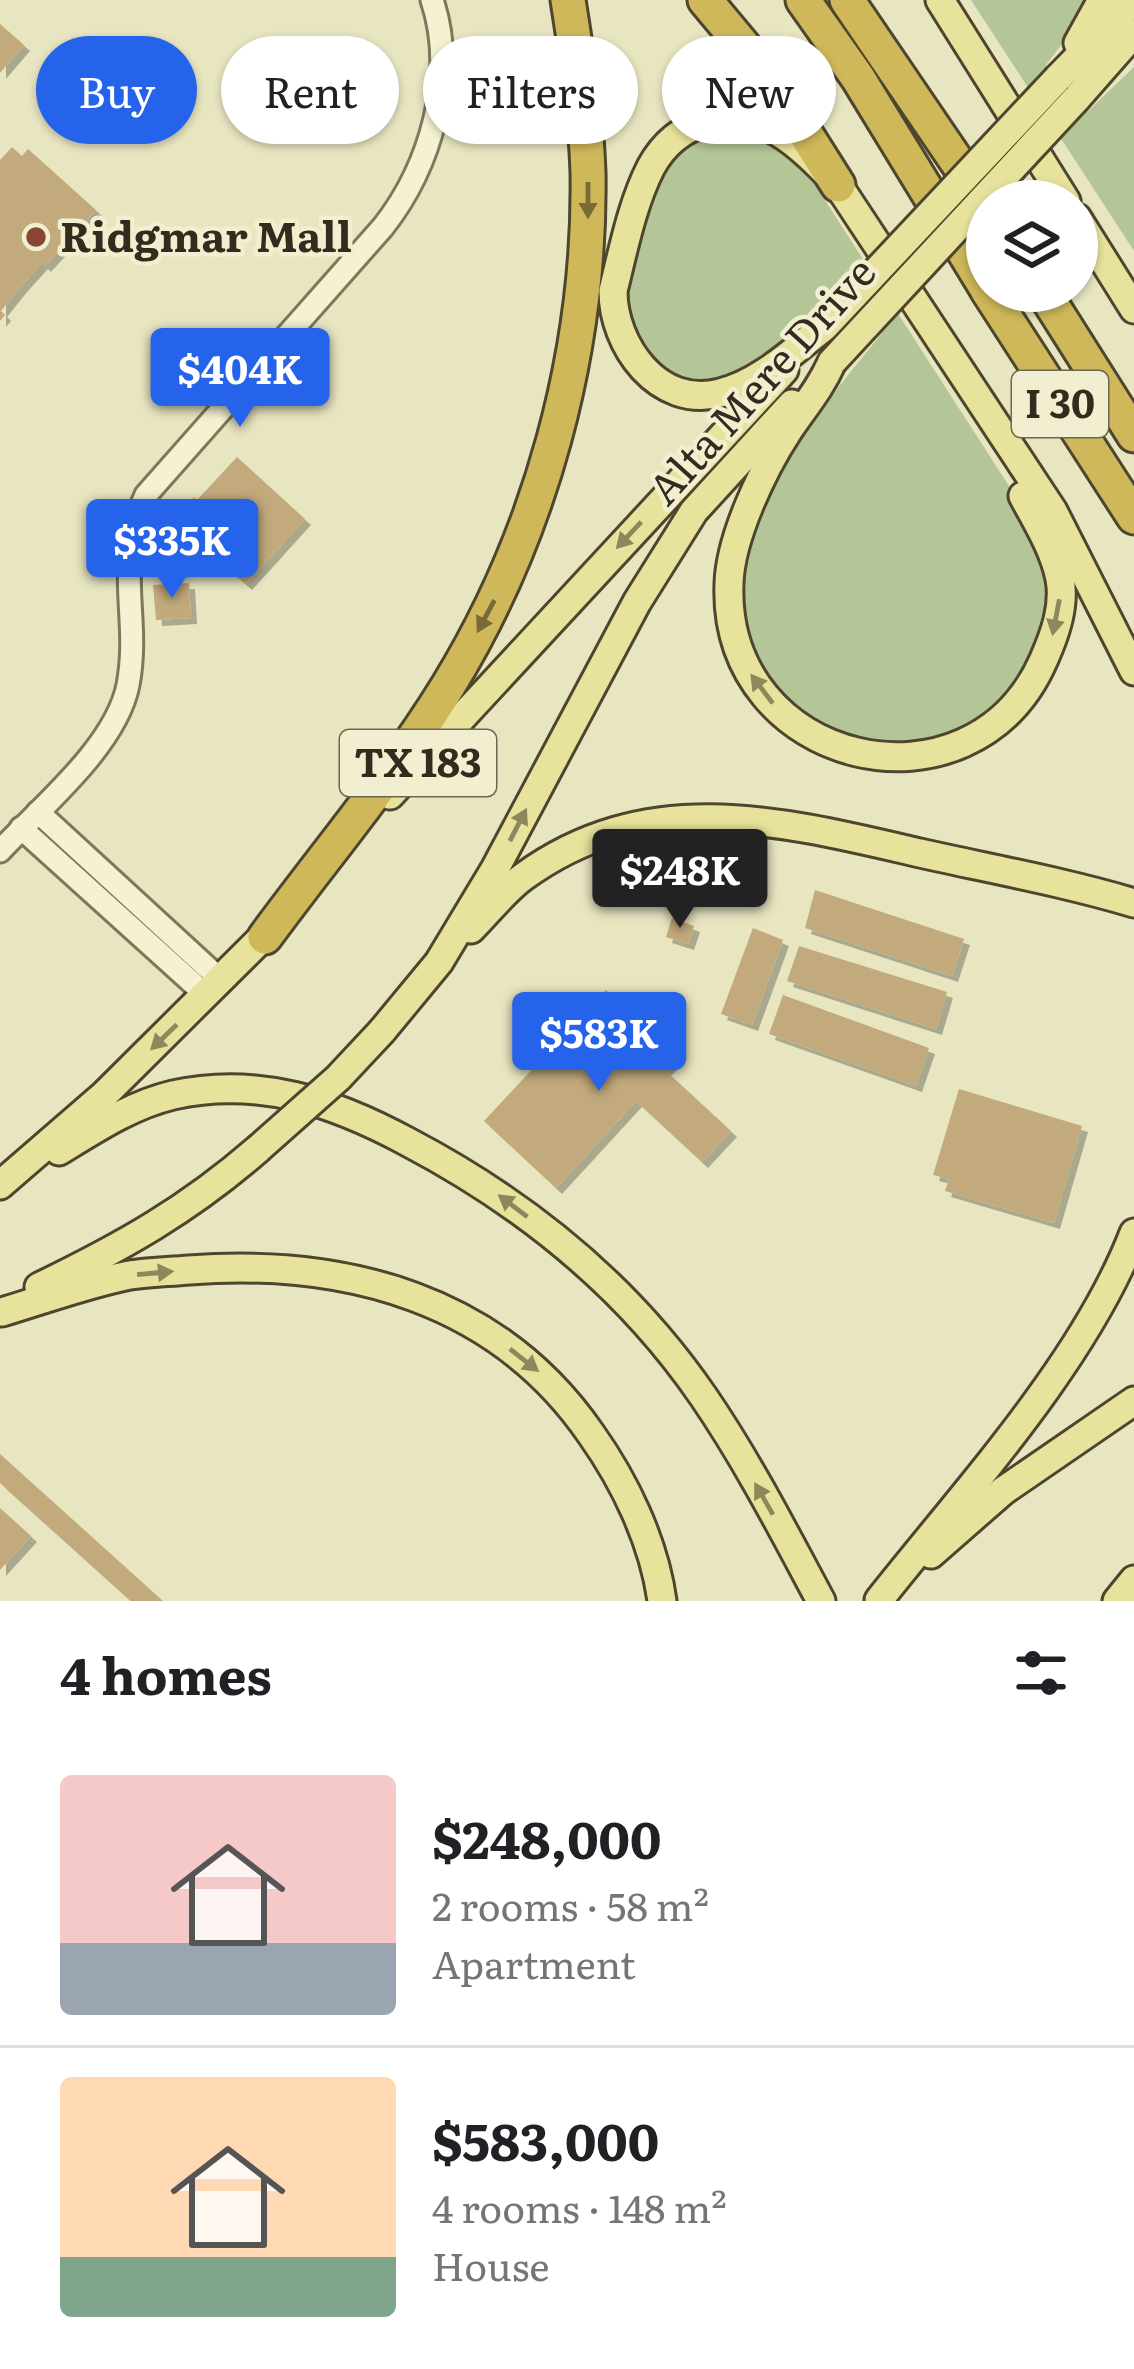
<!DOCTYPE html>
<html lang="en">
<head>
<meta charset="utf-8">
<style>
	:root { --surface:#fff; --page:#f2f2f2; --text:#202124; --muted:#757577; --line:#e0e0e0; --accent:#2563eb }
	body { margin:0; font-family:Literata,serif; background:var(--page); color:var(--text); height:100vh; display:flex; flex-direction:column; font-size:45px; white-space:nowrap }
	* { box-sizing:border-box; margin:0 }
	p { font-size:39px; color:var(--muted) }
	.icon { flex:none; width:66px; height:66px; fill:none; stroke:currentColor; stroke-width:2; stroke-linecap:round; stroke-linejoin:round }
	.map { position:relative; height:1601px; overflow:hidden }
	.panel { display:flex; flex-direction:column; background:var(--surface); flex:1 }
	.panel>* { flex:none }
	.hud { position:absolute; left:36px; top:36px; width:1062px; height:108px; display:flex; gap:24px }
	.fabs { position:absolute; left:966px; top:180px; display:grid; gap:24px }
	.fabs a { display:grid; place-items:center; width:132px; height:132px; border-radius:50%; background:var(--surface); box-shadow:0 3px 9px #0004; font-size:60px }
	.price { position:absolute; translate:-50% -102px; padding:0 27px; border-radius:12px; background:var(--accent); color:#fff; font-size:39px; line-height:78px; filter:drop-shadow(0 3px 6px #0008) }
	.price::after { content:''; position:absolute; left:50%; top:72px; width:36px; height:27px; margin-left:-18px; background:inherit; clip-path:polygon(0 0,100% 0,50% 100%) }
	.price.current { background:#222; color:#fff }
	ul { padding:0; list-style:none }
	li { display:flex; align-items:center; gap:36px; height:300px; padding:0 60px }
	li+li { border-top:3px solid var(--line) }
	li span { display:grid; place-items:center; flex:none; width:336px; height:240px; border-radius:12px; color:#555 }
	li>.icon { margin-inline-start:auto }
	span .icon { width:144px; height:144px; fill:#fffc; stroke-width:1 }
	li b { font-size:51px }
	h2 { display:flex; justify-content:space-between; align-items:center; height:144px; padding:0 60px; font-size:51px }
	.chip { padding:0 42px; border-radius:54px; background:var(--surface); box-shadow:0 3px 9px #0004; font-size:42px; line-height:108px }
	.chip.current { background:var(--accent); color:#fff }
	.map>svg:first-child { display:block }
	.green { fill:#b4c597 }
	.building { fill:#c2aa7b; filter:url(#shadow) }
	.lines { fill:none; stroke-linecap:round; stroke-linejoin:round }
	.minor-casing { stroke:#80775b; stroke-width:27 }
	.major-casing { stroke:#4e452f; stroke-width:33 }
	.highway-casing { stroke:#4e452f; stroke-width:39 }
	.minor { stroke:#f4f2d3; stroke-width:21 }
	.major { stroke:#e8e39c; stroke-width:27 }
	.highway { stroke:#cfb85a; stroke-width:33 }
	.major-bridge-casing { stroke:#4e452f; stroke-width:33; stroke-linecap:butt }
	.major-bridge { stroke:#e8e39c; stroke-width:27 }
	.oneway { fill:#786b38 }
	.oneway2 { fill:#8c885c }
	.poi-dot { fill:#884632; stroke:#f1efd0; stroke-width:4.5 }
	.labels { text-anchor:middle; stroke-width:9; stroke-linejoin:round; paint-order:stroke }
	.shield { fill:#f1efd0; stroke:#6b6653; stroke-width:3 }
	.shield-label { font-size:39px; font-weight:bold; fill:#312c1d }
	.poi-label { font-size:42px; font-weight:bold; fill:#312c1d; stroke:#f1efd0; text-anchor:start }
	.street-label { font-size:42px; fill:#312c1d; stroke:#f1efd0 }
</style>
</head>
<body>
<div class="map">
<svg width="1134" height="1601" viewBox="0 0 1134 1601">
	<defs>
		<filter id="shadow"><feDropShadow dx="6" dy="6" stdDeviation="0" flood-color="#0004"/></filter>
	</defs>
	<rect width="100%" height="100%" fill="#e8e6c1"/>
	<!-- green -->
	<g class="green">
		<polygon points="971,0 1095,0 1046,65 1087,112 1134,67 1134,251"/>
		<path d="M733,126L794,152L1025,511L1042,549L1049,605L1033,661L1013,691L981,724L944,742L850,745L791,712L741,633L737,577L778,462L882,333L849,287C810,325 747,395 686,384C670,381 652,364 639,354L622,287L664,162L694,137Z"/>
	</g>
	<!-- building -->
	<g class="building">
		<polygon points="0,24 24,45 0,73"/>
		<polygon points="12,147 22,156 28,149 96,210 45,266 42,263 21,286 1,311 5,315 0,321 0,160"/>
		<polygon points="237,457 305,519 246,584 178,526 180,523 175,518 194,497 197,500"/>
		<polygon points="189,583 191,618 156,620 153,585"/>
		<polygon points="815,890 964,939 952,976 805,928"/>
		<polygon points="672,918 694,926 688,944 666,937"/>
		<polygon points="753,928 783,940 752,1025 721,1014"/>
		<polygon points="799,946 947,992 936,1029 787,981"/>
		<polygon points="606,990 678,1057 665,1070 731,1131 702,1162 636,1101 556,1188 484,1121"/>
		<polygon points="783,995 929,1048 916,1086 769,1034"/>
		<polygon points="959,1089 1082,1126 1054,1223 945,1191 949,1179 933,1175"/>
		<polygon points="0,1454 163,1601 131,1601 0,1483"/>
		<polygon points="0,1508 31,1536 0,1570"/>
	</g>
	<g class="lines">
		<!-- minor casing -->
		<g class="minor-casing">
			<g id="minor">
				<polyline points="38,812 222,981"/>
				<polyline points="21,828 207,996"/>
				<path d="M0,851C41,807 116,746 128,685C141,616 113,566 146,495L383,227C431,166 457,75 432,0"/>
			</g>
		</g>
		<!-- major casing -->
		<g class="major-casing">
			<g id="major">
				<polyline points="940,0 1066,201"/>
				<polyline points="1078,43 1102,0"/>
				<polyline points="1058,78 1134,0"/>
				<polyline points="1076,99 1134,33"/>
				<polyline points="1077,218 1134,309"/>
				<path d="M824,327C793,351 759,384 720,393C658,409 613,345 613,291C623,251 632,204 651,167C663,145 681,129 706,122C761,105 803,147 838,185L1053,511L1134,671"/>
				<path d="M832,362C820,389 804,407 788,431C763,469 730,538 729,584C722,766 972,825 1044,659C1055,634 1065,606 1060,579C1054,549 1037,522 1023,496"/>
				<polyline points="390,795 784,370"/>
				<path d="M471,929C488,912 504,891 523,877C648,786 782,821 920,853C991,869 1064,882 1134,903"/>
				<polyline points="382,1031 439,962 495,869 637,602 694,511 792,404"/>
				<path d="M59,1151C95,1129 131,1105 173,1095C258,1076 334,1102 408,1142C524,1203 628,1287 703,1396C747,1460 784,1532 821,1601"/>
				<polyline points="0,1185 104,1095 277,923"/>
				<path d="M39,1287C122,1247 188,1210 258,1149"/>
				<path d="M2,1312C42,1300 83,1285 125,1276C145,1272 168,1272 189,1270C346,1258 498,1299 591,1434C625,1482 654,1542 662,1601"/>
				<polyline points="931,1554 1003,1491 1134,1401"/>
				<path d="M879,1600C965,1491 1084,1363 1134,1233"/>
				<polyline points="1117,1601 1134,1580"/>
			</g>
		</g>
		<!-- highway casing -->
		<g class="highway-casing">
			<g id="highway">
				<polyline points="705,0 771,79 838,185"/>
				<polyline points="803,0 858,78 987,289"/>
				<polyline points="847,0 983,200"/>
				<polyline points="988,291 1134,517"/>
				<polyline points="1043,291 1134,435"/>
				<path d="M265,937C326,854 394,774 448,686C541,534 591,351 588,172C586,114 577,57 568,0"/>
			</g>
		</g>
		<!-- minor -->
		<use href="#minor" class="minor"/>
		<!-- major -->
		<use href="#major" class="major"/>
		<!-- highway -->
		<use href="#highway" class="highway"/>
		<!-- major-bridge casing -->
		<g class="major-bridge-casing">
			<g id="major-bridge">
				<polyline points="824,327 1058,78"/>
				<polyline points="832,362 1076,99"/>
				<polyline points="258,1149 338,1078 382,1031"/>
			</g>
		</g>
		<!-- major-bridge -->
		<use href="#major-bridge" class="major-bridge"/>
	</g>
	<!-- one-way arrows -->
	<defs><path id="oneway-solid" d="M-6-.8H1V-3.2L6.5 0L1 3.2V.8H-6Z" transform="scale(3)"/></defs>
	<g class="oneway">
		<use href="#oneway-solid" transform="translate(588 200) rotate(90)"/>
		<use href="#oneway-solid" transform="translate(486 616) rotate(118)"/>
	</g>
	<g class="oneway2">
		<use href="#oneway-solid" transform="translate(629 535) rotate(133)"/>
		<use href="#oneway-solid" transform="translate(1056 617) rotate(101)"/>
		<use href="#oneway-solid" transform="translate(762 689) rotate(-127)"/>
		<use href="#oneway-solid" transform="translate(518 825) rotate(-63)"/>
		<use href="#oneway-solid" transform="translate(164 1037) rotate(136)"/>
		<use href="#oneway-solid" transform="translate(513 1206) rotate(-143)"/>
		<use href="#oneway-solid" transform="translate(155 1273) rotate(-5)"/>
		<use href="#oneway-solid" transform="translate(524 1360) rotate(38)"/>
		<use href="#oneway-solid" transform="translate(764 1499) rotate(-120)"/>
	</g>
	<!-- markers -->
	<circle class="poi-dot" cx="36" cy="237" r="12"/>
	<g class="labels">
		<!-- shield labels -->
		<g class="shield">
			<rect x="1012" y="371" width="96" height="66" rx="9"/>
			<rect x="340" y="730" width="156" height="66" rx="9"/>
		</g>
		<g class="shield-label">
			<text x="1060" y="418">I 30</text>
			<text x="418" y="777">TX 183</text>
		</g>
		<!-- poi labels -->
		<g class="poi-label">
			<text x="60" y="252">Ridgmar Mall</text>
		</g>
		<!-- street labels -->
		<g class="street-label">
			<text transform="translate(762 381) rotate(-48)" y="15">Alta Mere Drive</text>
		</g>
	</g>
</svg>
<div class="fabs">
<a><svg class="icon" aria-label="layers" viewBox="0 0 24 24"><path d="M12 4l9 5-9 5-9-5zM3 14l9 5 9-5"/></svg></a>
</div>
<b class="price" style="left:240px;top:430px">$404K</b>
<b class="price" style="left:172px;top:601px">$335K</b>
<b class="price current" style="left:680px;top:931px">$248K</b>
<b class="price" style="left:599px;top:1094px">$583K</b>
<div class="hud">
<a class="chip current">Buy</a>
<a class="chip">Rent</a>
<a class="chip">Filters</a>
<a class="chip">New</a>
</div>
</div>
<section class="panel">
<h2>4 homes<svg class="icon" aria-label="filters" viewBox="0 0 24 24"><path d="M4 7h16M4 17h16"/><circle cx="9" cy="7" r="2"/><circle cx="15" cy="17" r="2"/></svg></h2>
<ul>
<li><span style="background:linear-gradient(#f6c9c9 70%,#9aa5b1 0)"><svg class="icon" aria-label="home" viewBox="0 0 24 24"><path d="M3 11l9-7 9 7M6 9v11h12V9"/></svg></span><div><b>$248,000</b><p>2 rooms · 58 m²</p><p>Apartment</p></div></li>
<li><span style="background:linear-gradient(#ffd9b3 75%,#7fa58c 0)"><svg class="icon" aria-label="home" viewBox="0 0 24 24"><path d="M3 11l9-7 9 7M6 9v11h12V9"/></svg></span><div><b>$583,000</b><p>4 rooms · 148 m²</p><p>House</p></div></li>
</ul>
</section>
</body>
</html>
